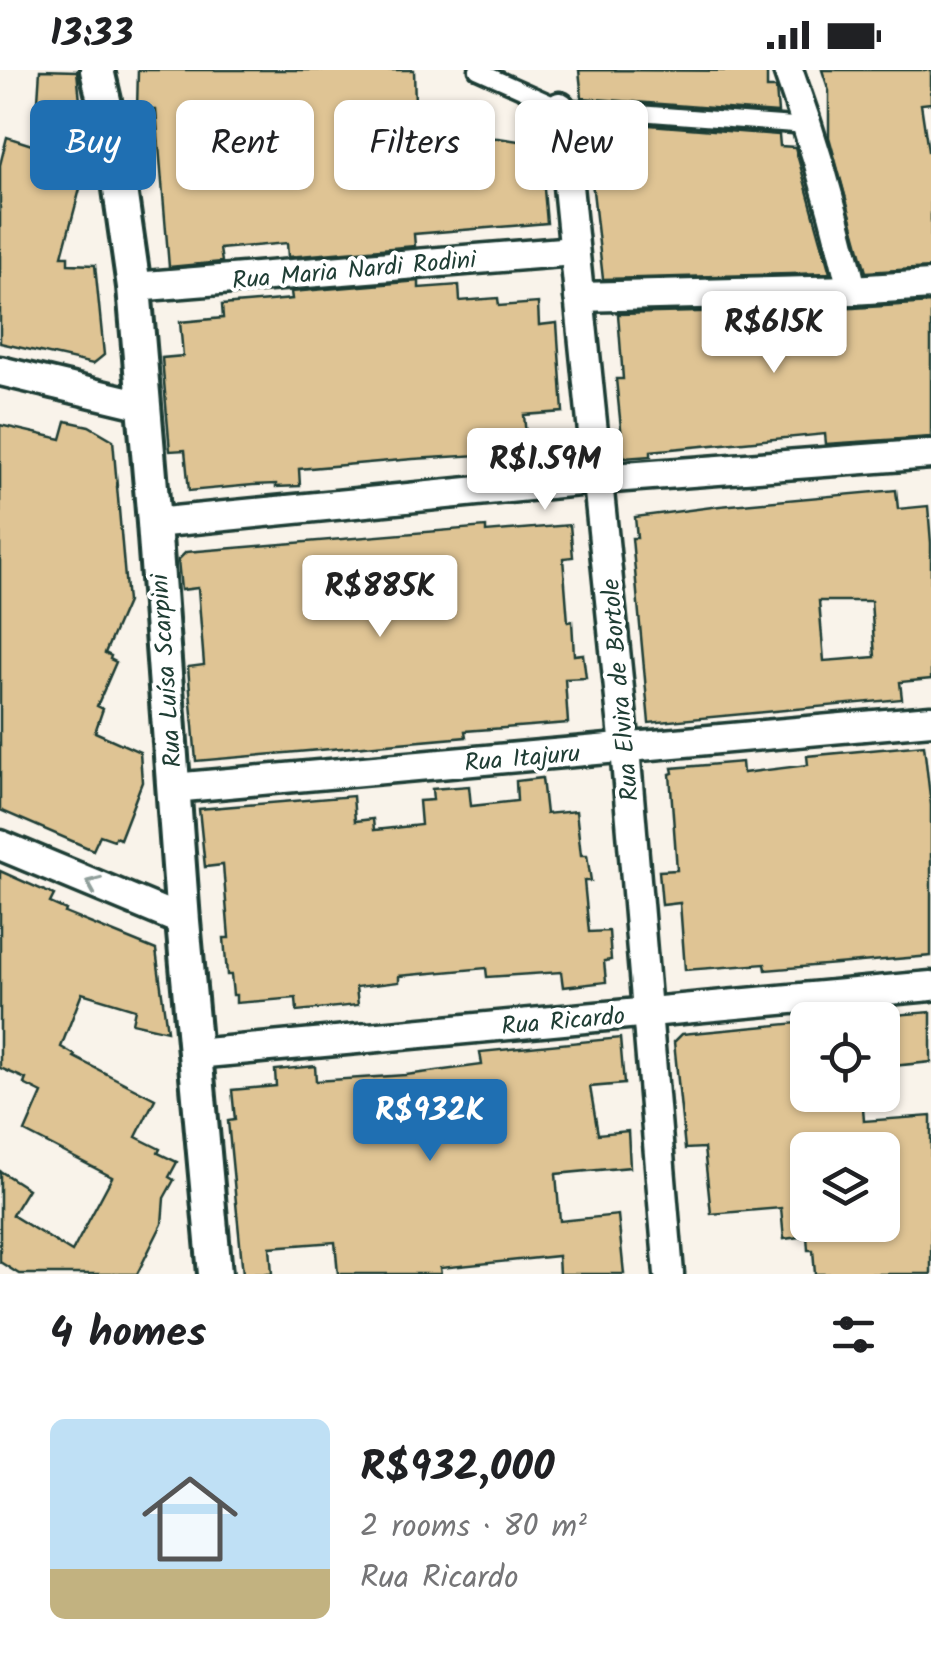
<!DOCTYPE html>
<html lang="en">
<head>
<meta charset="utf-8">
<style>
	:root { --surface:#fff; --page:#f2f2f2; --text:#202124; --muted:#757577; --accent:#1f6fb2 }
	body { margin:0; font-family:Kalam,sans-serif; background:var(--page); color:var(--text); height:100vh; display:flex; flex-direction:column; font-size:38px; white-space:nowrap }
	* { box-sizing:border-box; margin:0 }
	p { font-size:32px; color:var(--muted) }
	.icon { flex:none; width:55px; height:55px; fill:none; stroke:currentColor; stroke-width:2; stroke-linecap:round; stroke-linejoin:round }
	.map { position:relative; height:1204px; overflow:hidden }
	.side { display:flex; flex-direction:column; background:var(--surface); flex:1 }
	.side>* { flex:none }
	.banner { position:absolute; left:30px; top:30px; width:872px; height:90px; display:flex; gap:20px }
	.controls { position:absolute; left:790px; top:932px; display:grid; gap:20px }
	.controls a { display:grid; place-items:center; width:110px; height:110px; border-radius:15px; background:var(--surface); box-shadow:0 2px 8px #0004; font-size:50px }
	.price { position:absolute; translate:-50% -85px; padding:0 22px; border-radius:10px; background:#fff; color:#222; font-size:32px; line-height:65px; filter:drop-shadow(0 2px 5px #0008) }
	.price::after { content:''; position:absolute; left:50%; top:60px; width:30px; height:22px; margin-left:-15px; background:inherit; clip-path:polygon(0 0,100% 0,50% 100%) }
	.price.on { background:var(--accent); color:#fff }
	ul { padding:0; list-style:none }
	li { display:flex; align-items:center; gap:30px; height:250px; padding:0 50px }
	li span { display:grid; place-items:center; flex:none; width:280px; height:200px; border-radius:15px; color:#555 }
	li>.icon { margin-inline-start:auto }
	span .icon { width:120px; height:120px; fill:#fffc; stroke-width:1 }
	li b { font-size:42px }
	h2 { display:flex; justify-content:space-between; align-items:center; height:120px; padding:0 50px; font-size:42px }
	.chip { padding:0 35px; border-radius:15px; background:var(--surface); box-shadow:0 2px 8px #0004; font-size:35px; line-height:90px }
	.chip.on { background:var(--accent); color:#fff }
	.status { display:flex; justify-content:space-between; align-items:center; height:70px; padding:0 50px; background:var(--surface); direction:ltr }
	.status svg { height:28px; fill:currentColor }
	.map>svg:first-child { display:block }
	.building { fill:#dfc494; stroke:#1f3d34; stroke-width:2.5; fill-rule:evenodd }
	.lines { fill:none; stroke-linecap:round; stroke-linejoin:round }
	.service-casing { stroke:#1f3d34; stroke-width:21 }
	.minor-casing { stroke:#1f3d34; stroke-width:35 }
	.tertiary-casing { stroke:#1f3d34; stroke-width:40 }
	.service { stroke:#fff; stroke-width:14 }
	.minor { stroke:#fff; stroke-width:28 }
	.tertiary { stroke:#fff; stroke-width:32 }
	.oneway { stroke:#8f9e9a }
	.labels { text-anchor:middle; stroke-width:8; stroke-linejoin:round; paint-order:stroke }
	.street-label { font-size:25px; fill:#1f3d34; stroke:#fff }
</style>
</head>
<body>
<div class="status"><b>13:33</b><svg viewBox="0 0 49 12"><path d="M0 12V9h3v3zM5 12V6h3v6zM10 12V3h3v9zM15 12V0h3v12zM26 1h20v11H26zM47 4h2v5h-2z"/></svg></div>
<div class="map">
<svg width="931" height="1204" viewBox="0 0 931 1204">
	<rect width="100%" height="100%" fill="#f9f3ea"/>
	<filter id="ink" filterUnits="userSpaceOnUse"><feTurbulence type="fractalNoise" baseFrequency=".01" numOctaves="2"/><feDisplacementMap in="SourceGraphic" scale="20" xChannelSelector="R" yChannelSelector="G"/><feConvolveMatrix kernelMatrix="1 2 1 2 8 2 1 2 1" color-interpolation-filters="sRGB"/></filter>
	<g filter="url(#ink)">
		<!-- building -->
		<g class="building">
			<polygon points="40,0 77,1 81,41 67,85 74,87 68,111 81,115 62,186 68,186 68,194 95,195 104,285 93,294 0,273 0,95 7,67 35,76"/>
			<polygon points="138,0 414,0 415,35 419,35 419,59 422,59 422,64 498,68 540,74 547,153 414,164 415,176 288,187 287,173 220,179 222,192 169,197 156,40 137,40"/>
			<polygon points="579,0 767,1 767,18 776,18 778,43 582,28"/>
			<polygon points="822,0 931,0 931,33 921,34 928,81 931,80 931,198 866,202 829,67 829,21"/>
			<polygon points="585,50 779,65 780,76 795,77 830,203 603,209"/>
			<polygon points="419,211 419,218 459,215 460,231 498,228 499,236 538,233 539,255 557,253 563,342 524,345 529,397 480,401 479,385 413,389 299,399 300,416 276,417 276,414 253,415 189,421 185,380 170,381 162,288 183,286 180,252 223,248 222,235 292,229 291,222"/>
			<polygon points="931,233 931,367 826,374 825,364 651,381 651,386 624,388 616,309 623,309 618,244 853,238"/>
			<polygon points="66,351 89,356 113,370 127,532 105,583 111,586 110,589 116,592 97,636 103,639 95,662 140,682 142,712 120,769 115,767 114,770 100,765 93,780 0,740 0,355 61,369"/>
			<path d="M896,420L898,439L928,436L931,473V609L900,612L902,629L649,653L632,468H637L635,447L720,436ZM819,531H871L875,587L824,591Z"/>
			<polygon points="570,455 573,487 563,488 568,552 572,551 574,585 583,584 586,608 565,609 568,653 465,661 466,667 196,691 188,597 204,595 198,518 181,520 178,490 186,482 486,457 486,462"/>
			<polygon points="924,675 931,735 931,886 766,900 765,894 685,900 680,833 662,835 659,801 677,800 670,704 673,703 672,698 742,692 743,703 808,695 807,686"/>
			<polygon points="542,708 546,744 576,741 581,785 587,785 591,811 584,811 589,862 609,861 611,890 604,891 606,912 563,917 561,902 487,907 486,898 399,906 399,912 356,917 358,935 297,941 296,928 236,933 236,925 233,925 231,905 227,905 224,868 229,868 223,795 205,797 199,739 353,726 355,751 373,749 374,760 421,755 419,731 433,730 432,719 469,716 471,736 517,731 516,711"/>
			<polygon points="0,801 54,825 50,833 66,840 65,843 156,880 167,961 132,953 135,939 82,923 61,977 75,985 74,987 155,1029 136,1067 160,1079 158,1083 177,1092 169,1107 174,1110 164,1128 162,1154 137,1204 19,1204 0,1192 0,1101 28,1119 12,1145 72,1182 112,1107 25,1062 42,1023 24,1014 26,1009 0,998"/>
			<polygon points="931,942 931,992 882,997 882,946"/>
			<path d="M808,952V1025H862L864,1051L931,1046V1204H815L813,1180H808L807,1166L784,1169L781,1138L711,1144L704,1078L685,1079L674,972L682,964ZM808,1080H882V1155H808Z"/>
			<polygon points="620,968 624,1014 590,1017 598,1064 628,1061 630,1097 556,1104 560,1151 618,1145 624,1204 559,1204 558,1186 440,1198 441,1204 338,1204 335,1172 270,1177 272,1204 243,1204 228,1051 235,1050 232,1020 276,1016 275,1000 315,996 316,1011 406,1005 482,995 480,982"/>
		</g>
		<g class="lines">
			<!-- service casing -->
			<g class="service-casing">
				<polyline id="service" points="477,0 560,37 807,56"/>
			</g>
			<!-- minor casing -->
			<g class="minor-casing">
				<g id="minor">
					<path d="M788,0C814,72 835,145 852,220"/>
					<polyline points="560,37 625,678 669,1204"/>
					<polyline points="134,217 574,181"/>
					<polyline points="579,227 852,220 931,215"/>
					<polyline points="0,301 143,335"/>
					<polyline points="154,453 599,409 931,384"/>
					<polyline points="173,718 931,650"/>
					<polyline points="0,775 183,851"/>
					<polyline points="195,984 931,916"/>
				</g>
			</g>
			<!-- tertiary casing -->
			<g class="tertiary-casing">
				<polyline id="tertiary" points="97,0 113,70 134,217 154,453 183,851 215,1204"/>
			</g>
			<!-- service -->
			<use href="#service" class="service"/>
			<!-- minor -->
			<use href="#minor" class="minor"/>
			<!-- tertiary -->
			<use href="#tertiary" class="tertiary"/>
		</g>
		<!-- one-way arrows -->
		<defs><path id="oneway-chevron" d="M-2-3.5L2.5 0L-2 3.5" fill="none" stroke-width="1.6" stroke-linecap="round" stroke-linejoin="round" transform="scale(2.5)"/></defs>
		<use class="oneway" href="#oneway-chevron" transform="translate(93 814) rotate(-157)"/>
	</g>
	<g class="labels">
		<!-- street labels -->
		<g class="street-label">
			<text transform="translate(354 199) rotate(-5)" y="9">Rua Maria Nardi Rodini</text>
			<text transform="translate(165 601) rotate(-94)" y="9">Rua Luísa Scarpini</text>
			<text transform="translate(619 620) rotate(-95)" y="9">Rua Elvira de Bortole</text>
			<text transform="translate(522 687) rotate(-5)" y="9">Rua Itajuru</text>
			<text transform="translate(563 950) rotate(-5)" y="9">Rua Ricardo</text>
		</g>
	</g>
</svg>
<div class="controls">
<a><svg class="icon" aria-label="locate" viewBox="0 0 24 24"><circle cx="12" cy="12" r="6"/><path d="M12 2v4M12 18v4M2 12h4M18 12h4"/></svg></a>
<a><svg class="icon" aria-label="layers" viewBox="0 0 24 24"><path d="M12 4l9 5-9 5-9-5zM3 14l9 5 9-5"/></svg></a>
</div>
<b class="price" style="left:774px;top:306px">R$615K</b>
<b class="price" style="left:545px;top:443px">R$1.59M</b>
<b class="price" style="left:380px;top:570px">R$885K</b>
<b class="price on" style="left:430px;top:1094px">R$932K</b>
<div class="banner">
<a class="chip on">Buy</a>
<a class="chip">Rent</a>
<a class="chip">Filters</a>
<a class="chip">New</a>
</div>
</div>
<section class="side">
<h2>4 homes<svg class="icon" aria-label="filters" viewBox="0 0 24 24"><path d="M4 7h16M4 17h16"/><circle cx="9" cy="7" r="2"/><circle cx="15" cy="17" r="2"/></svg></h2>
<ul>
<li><span style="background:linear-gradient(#bfe0f5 75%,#c2b280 0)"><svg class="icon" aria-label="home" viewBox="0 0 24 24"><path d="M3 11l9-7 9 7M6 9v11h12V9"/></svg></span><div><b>R$932,000</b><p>2 rooms · 80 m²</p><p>Rua Ricardo</p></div></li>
</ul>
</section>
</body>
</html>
